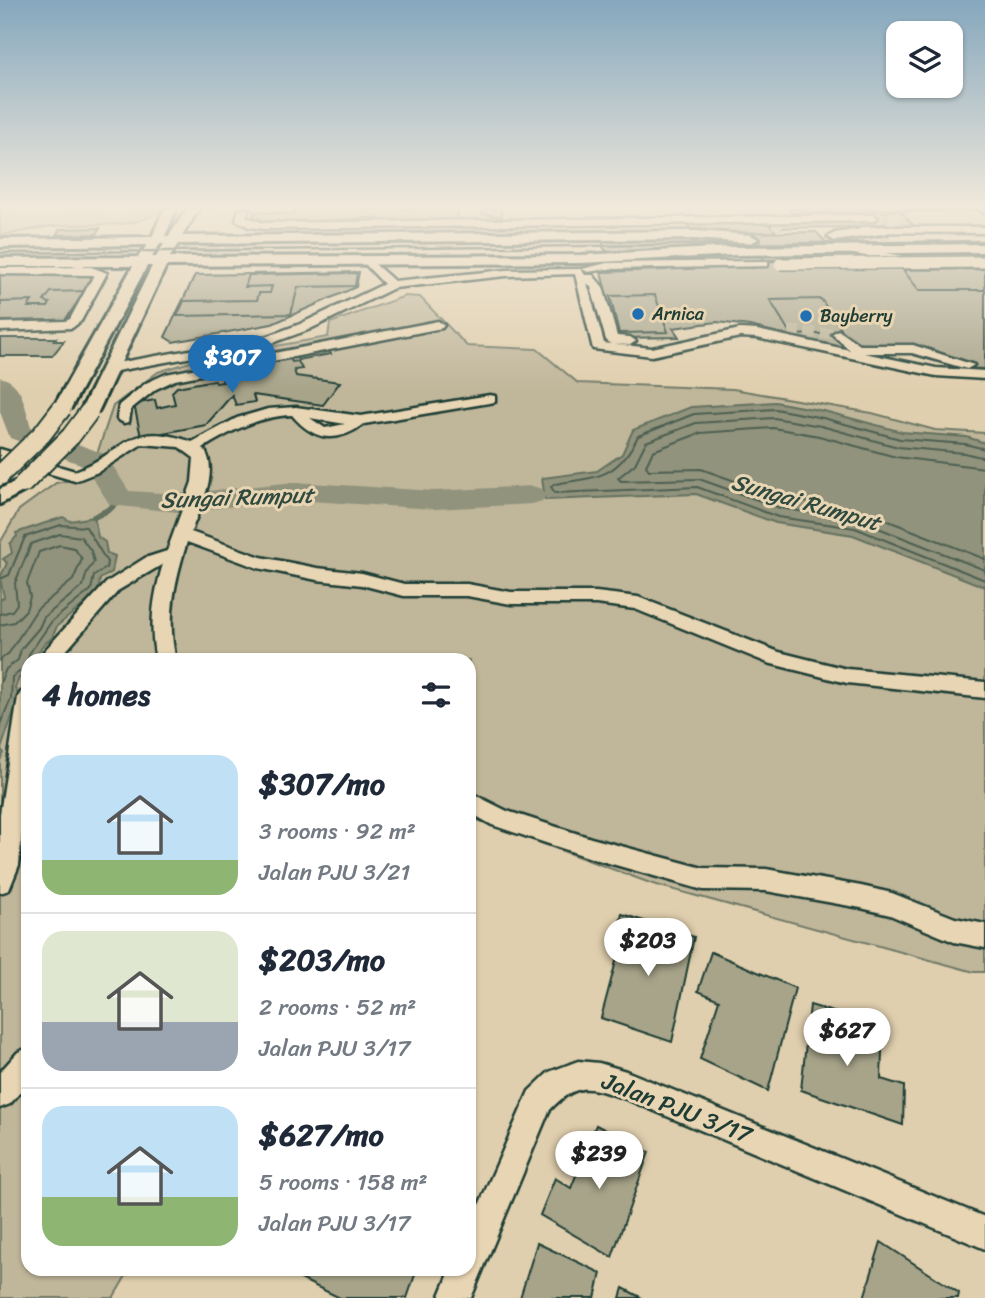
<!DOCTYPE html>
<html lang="en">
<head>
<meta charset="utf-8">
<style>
	:root { --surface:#fff; --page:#f2f2f3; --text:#1f2937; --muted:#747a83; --line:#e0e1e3; --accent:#1f6fb2 }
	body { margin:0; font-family:Sriracha,sans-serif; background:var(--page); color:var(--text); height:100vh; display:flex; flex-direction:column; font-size:26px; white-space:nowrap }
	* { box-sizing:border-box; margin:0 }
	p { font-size:23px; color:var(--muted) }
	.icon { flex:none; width:38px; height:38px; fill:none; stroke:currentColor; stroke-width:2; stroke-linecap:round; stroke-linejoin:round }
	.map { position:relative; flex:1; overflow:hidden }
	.details { position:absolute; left:21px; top:653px; width:455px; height:623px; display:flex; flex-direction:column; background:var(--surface); border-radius:21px; box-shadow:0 2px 5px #0004 }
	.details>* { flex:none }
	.tools { position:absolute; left:886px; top:21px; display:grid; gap:14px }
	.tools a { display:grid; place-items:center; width:77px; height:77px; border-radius:14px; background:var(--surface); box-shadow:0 2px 5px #0004; font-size:35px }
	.price { position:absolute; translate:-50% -60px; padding:0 16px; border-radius:24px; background:#fff; color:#222; font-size:23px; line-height:46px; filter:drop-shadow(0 2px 4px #0008) }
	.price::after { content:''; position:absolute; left:50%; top:42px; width:21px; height:16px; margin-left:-10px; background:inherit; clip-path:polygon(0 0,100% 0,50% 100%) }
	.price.current { background:var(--accent); color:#fff }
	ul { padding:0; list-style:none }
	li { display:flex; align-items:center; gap:21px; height:175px; padding:0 21px }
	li+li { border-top:2px solid var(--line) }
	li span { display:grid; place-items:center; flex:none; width:196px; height:140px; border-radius:21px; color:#555 }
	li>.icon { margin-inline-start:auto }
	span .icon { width:84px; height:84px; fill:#fffc; stroke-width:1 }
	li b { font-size:30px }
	h2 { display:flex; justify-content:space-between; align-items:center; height:84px; padding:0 21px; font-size:30px }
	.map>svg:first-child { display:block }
	.built { fill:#cfc2a3 }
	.green { fill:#c0b69a; stroke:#707a67; stroke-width:2 }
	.water { fill:#91937c; stroke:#63715f; stroke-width:2 }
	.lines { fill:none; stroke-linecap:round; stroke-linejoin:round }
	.shore { stroke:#4d5f51; stroke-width:2 }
	.stream { stroke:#63715f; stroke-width:6 }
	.river { fill:#91937c; fill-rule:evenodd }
	.building { fill:#a7a48a; stroke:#1f3d34; stroke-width:2 }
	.minor-tunnel { stroke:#b9b296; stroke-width:11; stroke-dasharray:11 5; stroke-linecap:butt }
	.major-tunnel { stroke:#b9b296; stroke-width:14; stroke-dasharray:14 7; stroke-linecap:butt }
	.minor-casing { stroke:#1f3d34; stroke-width:5 }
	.major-casing { stroke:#1f3d34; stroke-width:6 }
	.minor { fill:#e8d5b3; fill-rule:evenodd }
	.major { fill:#e8d5b3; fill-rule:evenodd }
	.rail { stroke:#1f3d34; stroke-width:2.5 }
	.minor-bridge-casing { stroke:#1f3d34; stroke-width:14; stroke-linecap:butt }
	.major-bridge-casing { stroke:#1f3d34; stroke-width:22; stroke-linecap:butt }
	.minor-bridge { stroke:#e8d5b3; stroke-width:11 }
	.major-bridge { stroke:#e8d5b3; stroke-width:18 }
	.poi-dot { fill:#1f6fb2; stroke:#e8d5b3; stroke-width:2.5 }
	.labels { text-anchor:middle; stroke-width:6; stroke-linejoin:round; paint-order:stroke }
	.far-poi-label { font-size:18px; fill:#1f3d34; stroke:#e8d5b3; text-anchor:start }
	.water-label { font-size:23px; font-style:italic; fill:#304a3f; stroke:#e8d5b3 }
	.near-street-label { font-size:24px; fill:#1f3d34; stroke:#e8d5b3 }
</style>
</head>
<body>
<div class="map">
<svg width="985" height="1298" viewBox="0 0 985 1298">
	<rect width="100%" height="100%" fill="#e0cfae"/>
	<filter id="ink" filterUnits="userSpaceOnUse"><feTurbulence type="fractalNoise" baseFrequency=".0143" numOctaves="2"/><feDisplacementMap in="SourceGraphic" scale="14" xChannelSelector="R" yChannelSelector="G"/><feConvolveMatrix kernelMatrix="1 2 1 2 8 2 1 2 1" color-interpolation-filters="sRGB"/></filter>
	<g filter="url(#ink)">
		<!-- built -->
		<polygon class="built" points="226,209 985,209 985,226 248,233 222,217"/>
		<!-- green -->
		<g class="green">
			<path d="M0,209H163C131,233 92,221 54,226C35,228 19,234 0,235Z"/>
			<polygon points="405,296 420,297 467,346 537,349 578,383 733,389 872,413 935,430 985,433 985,972 974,972 653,884 469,817 469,660 28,660 28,1269 130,1269 113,1298 0,1298 0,543 19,510 56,483 95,475 98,451 113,406 158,372 200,359 328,337 330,323"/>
		</g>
		<!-- water -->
		<g class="water">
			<polygon points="775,402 824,411 902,432 967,437 985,443 985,587 853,535 776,523 696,494 545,500 542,478 597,471 622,454 633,430 691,407"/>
			<polygon points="63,517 70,521 94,517 98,537 105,542 107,553 115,556 112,572 100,579 98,593 57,626 52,638 43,645 33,660 28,660 28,673 19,678 15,688 19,696 1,749 4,753 0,760 0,600 4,597 0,578 7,563 3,559 12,553 10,544 17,536 16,533"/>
		</g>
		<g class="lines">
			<!-- shore -->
			<g class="shore">
				<path d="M985,449L965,444L900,439L823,418L775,409L694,414L638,436C617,479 597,477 554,484L551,487L555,493L697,487L778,517L855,528L985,580"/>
				<polyline points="985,458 964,453 898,447 821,426 774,418 696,423 646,442 635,464 618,478 621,481 699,479 780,508 858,520 985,570"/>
				<polyline points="985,468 896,457 819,436 773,428 700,433 653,451 646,466 649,470 701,469 783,498 858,509 985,559"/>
				<polyline points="0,579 9,575 25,537 61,525 86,527 107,562 106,568 94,576 91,590 52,621 29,654 28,660"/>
				<polyline points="0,614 12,611 17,604 15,583 31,544 60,534 81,537 91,551 94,562 87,572 83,586 44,617 39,628 21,649 18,660 6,669 0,683"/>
				<polyline points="0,625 14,622 26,610 30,597 27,583 39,552 60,545 74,548 82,559 73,580 37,609 9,653 0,660"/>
				<polyline points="0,724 11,699 12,677 28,666"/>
			</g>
			<!-- stream -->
			<polyline class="stream" points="94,517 110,509 120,499"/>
			<!-- river -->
			<path class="river" d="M0,377C23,382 25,408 31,427L105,454L129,491L177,494L295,482L434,491L532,486L542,489L547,495L542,501L532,504L434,509L295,500L177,512L110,505L85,466L10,438L0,412Z"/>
		</g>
		<!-- building -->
		<g class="building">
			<polygon points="296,209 457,209 458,219 378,222 378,218 366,218 311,223 264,221 253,216 253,212 294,214"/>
			<polygon points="481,209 501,209 502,217 482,214"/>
			<polygon points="788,209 973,209 975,211 791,213"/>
			<polygon points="892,209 967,209 969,210 894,211"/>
			<polygon points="901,212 914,226 775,228 767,222 876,220 868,213"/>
			<polygon points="734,222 767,222 776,232 693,234 688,225"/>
			<polygon points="100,228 97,234 56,235 60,229"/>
			<polygon points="816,232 829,245 833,255 791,256 794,259 764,260 762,256 613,259 603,247 603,235"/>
			<polygon points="768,261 985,265 985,369 962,368 902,350 858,352 750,326 717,322 673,328 679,337 617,338 601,272 666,270 678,267 754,268"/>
			<polygon points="985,269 985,290 919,290 903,270"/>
			<polygon points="359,272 356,287 272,324 173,342 165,337 195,275"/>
			<polygon points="357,273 355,286 298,287 291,314 177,316 184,301 257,300 259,293 270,293 272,286 245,287 249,275"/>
			<polygon points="96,274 65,320 0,321 0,275"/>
			<polygon points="85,291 65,320 0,321 1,302 32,301 28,307 48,307 50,303 44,301 51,292"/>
			<polygon points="655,295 668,332 619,333 610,296"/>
			<polygon points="821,299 844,333 791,335 770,300"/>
			<polygon points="0,338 56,338 53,341 64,341 52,356 0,356"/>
			<polygon points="328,349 331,354 298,360 295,355"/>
			<polygon points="289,357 292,362 298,361 302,369 294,370 296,376 340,382 323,405 253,395 255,402 236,405 232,395 206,425 141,437 134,404 155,400 157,408 175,404 172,392 177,387 215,380 216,383 223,382 219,368 238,365 242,377 248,377 242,365"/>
			<polygon points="622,914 694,937 672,1042 601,1018 619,950 613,948"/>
			<polygon points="711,952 795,988 768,1091 700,1059 719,1000 698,991"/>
			<polygon points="810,1005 853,1018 852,1041 882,1051 881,1079 904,1086 903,1125 801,1090"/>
			<polygon points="596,1125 649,1152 612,1257 540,1215 555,1178 571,1188"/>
			<polygon points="881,1242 959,1293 958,1298 864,1298"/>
			<polygon points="537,1243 601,1273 595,1298 520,1298"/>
			<polygon points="280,1269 417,1269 407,1298 340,1298"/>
			<polygon points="623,1288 642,1298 620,1298"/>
		</g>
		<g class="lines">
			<!-- minor-tunnel -->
			<g class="minor-tunnel">
				<polyline points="873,218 906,217"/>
				<polyline points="757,220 777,224 782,228"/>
				<polyline points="863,235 895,234"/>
				<polyline points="789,331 838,334"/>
			</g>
			<!-- major-tunnel -->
			<polyline class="major-tunnel" points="57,247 260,245"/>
			<!-- minor casing -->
			<g class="minor-casing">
				<g id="minor">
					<polygon points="239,209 249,209 246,217 264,223 873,215 878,218 873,221 264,229 249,227 236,220"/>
					<polygon points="978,209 985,209 985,214"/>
					<polygon points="864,227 985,227 985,233 860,232 860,228"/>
					<polygon points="845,247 910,257 916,260 910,263 841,252 840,250"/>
					<path d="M369,259L394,281L506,270L581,269L585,275H593L603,287L617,336L630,337L636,341L630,345L614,344L652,348L740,329L757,330L850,350L832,334L838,330L860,345H913L974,365L967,369L912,353H864L936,368L985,371V379L936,376L757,338L740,337L652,356L593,349L575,274L506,276L394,288L308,330L275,342L111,372L104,368L111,364L268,336L300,324L384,284L363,262ZM587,283L591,287L606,340L611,344L604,343Z"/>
					<polygon points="764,261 768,262 768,266 607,269 588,272 582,269 607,263"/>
					<polygon points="91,267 107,273 81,321 72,328 0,331 0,323 65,321 70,319 94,275 0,274 0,268"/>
					<polygon points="438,321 444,325 442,328 175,380 156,389 131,409 129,422 124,423 117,419 119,405 146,383 166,374"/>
					<path d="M490,395L495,396V402L364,424C336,444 314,441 292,415C259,416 231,431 203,448C221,471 199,508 191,532L261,557L317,568L362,573L404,584H467L511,592H596L638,597L779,652L847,669L985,682V698L847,683L768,663L635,609L596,604H511L467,596H404L362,585L317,580L258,568L187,542C175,580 166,618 176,660H156C149,626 153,597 163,564L119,590L58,660H36L107,582L145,558L167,551L192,482L194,458L179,447L142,444L98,472L75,481L0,459V449L75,471C125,453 127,419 192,442L237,418L268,409L296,407L361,416ZM310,418L345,424L325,428Z"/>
					<polygon points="28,689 28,764 19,865 9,890 0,893 0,814 18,697 21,692"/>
					<polygon points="469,792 507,811 591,838 703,868 766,869 861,886 892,893 955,918 985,924 985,948 954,942 890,915 861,908 766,891 703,890 591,858 492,825 469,812"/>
					<polygon points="28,1048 28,1083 10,1104 0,1108 0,1072 18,1052"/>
					<path d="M578,1061L599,1063L626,1071L985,1217V1249L626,1099C589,1087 578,1080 549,1111L471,1298H439L451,1269H469V1228L529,1091L549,1072Z"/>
				</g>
			</g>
			<!-- major casing -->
			<g class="major-casing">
				<g id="major">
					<path d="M164,209H176L165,236H169L187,209H199L182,236L696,231L751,235L758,239L751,243L696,239L178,244L170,257L581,255L732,247L985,244V252L736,255L581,263L166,266L98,412L89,417L83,416L80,412L152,266H147L71,408L62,413L56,412L53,408L133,266H0V258L138,257L147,245L0,247V239L152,237ZM160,244H164L156,257H152Z"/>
					<polygon points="883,226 888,227 888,233 835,241 828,237 835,233"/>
					<polygon points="23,478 30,480 33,484 30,488 0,504 0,489"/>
				</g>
			</g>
			<!-- minor -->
			<use href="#minor" class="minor"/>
			<!-- major -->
			<use href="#major" class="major"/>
			<!-- rail -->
			<polyline class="rail" points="0,253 985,241"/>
			<!-- minor-bridge casing -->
			<g class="minor-bridge-casing">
				<polyline id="minor-bridge" points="780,264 985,262"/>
			</g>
			<!-- major-bridge casing -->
			<g class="major-bridge-casing">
				<g id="major-bridge">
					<polyline points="0,475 42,434 62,408"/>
					<polyline points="23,484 71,436 89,412"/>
				</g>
			</g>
			<!-- minor-bridge -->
			<use href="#minor-bridge" class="minor-bridge"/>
			<!-- major-bridge -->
			<use href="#major-bridge" class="major-bridge"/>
		</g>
	</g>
	<!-- sky -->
	<linearGradient id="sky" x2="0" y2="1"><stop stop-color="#85a7bd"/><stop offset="0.53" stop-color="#f1e9db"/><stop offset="1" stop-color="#f1e9db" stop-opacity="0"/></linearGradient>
	<rect width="985" height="391" fill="url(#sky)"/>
	<!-- markers -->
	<g class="poi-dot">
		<circle cx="638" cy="314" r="7"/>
		<circle cx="806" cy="316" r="7"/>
	</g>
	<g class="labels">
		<!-- far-poi labels -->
		<g class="far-poi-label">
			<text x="652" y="320">Arnica</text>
			<text x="820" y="322">Bayberry</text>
		</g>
		<!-- water labels -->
		<g class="water-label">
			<text transform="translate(237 497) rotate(-2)" y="8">Sungai Rumput</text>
			<text transform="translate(806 502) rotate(16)" y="8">Sungai Rumput</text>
		</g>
		<!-- near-street labels -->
		<g class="near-street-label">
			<text transform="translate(677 1108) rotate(21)" y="8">Jalan PJU 3/17</text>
		</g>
	</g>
</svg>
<div class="tools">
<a><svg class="icon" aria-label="layers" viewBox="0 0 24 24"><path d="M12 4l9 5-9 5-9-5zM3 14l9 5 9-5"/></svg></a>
</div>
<b class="price current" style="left:232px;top:395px">$307</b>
<b class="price" style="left:648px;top:978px">$203</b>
<b class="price" style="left:847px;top:1068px">$627</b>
<b class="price" style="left:599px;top:1191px">$239</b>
<section class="details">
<h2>4 homes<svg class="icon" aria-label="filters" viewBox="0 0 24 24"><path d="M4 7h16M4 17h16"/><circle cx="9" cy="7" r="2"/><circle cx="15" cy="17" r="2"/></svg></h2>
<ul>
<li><span style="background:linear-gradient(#bfe0f5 75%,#8fb573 0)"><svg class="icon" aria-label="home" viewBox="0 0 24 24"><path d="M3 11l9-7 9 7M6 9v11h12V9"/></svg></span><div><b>$307/mo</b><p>3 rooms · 92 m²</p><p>Jalan PJU 3/21</p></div></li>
<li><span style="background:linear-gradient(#dfe7d0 65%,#9aa5b1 0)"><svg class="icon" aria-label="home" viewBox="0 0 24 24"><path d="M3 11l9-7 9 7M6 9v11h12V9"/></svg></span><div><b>$203/mo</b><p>2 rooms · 52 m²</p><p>Jalan PJU 3/17</p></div></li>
<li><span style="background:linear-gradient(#bfe0f5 65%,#8fb573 0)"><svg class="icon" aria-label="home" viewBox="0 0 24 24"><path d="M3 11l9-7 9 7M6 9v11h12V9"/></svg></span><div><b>$627/mo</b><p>5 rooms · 158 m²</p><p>Jalan PJU 3/17</p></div></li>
</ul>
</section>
</div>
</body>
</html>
